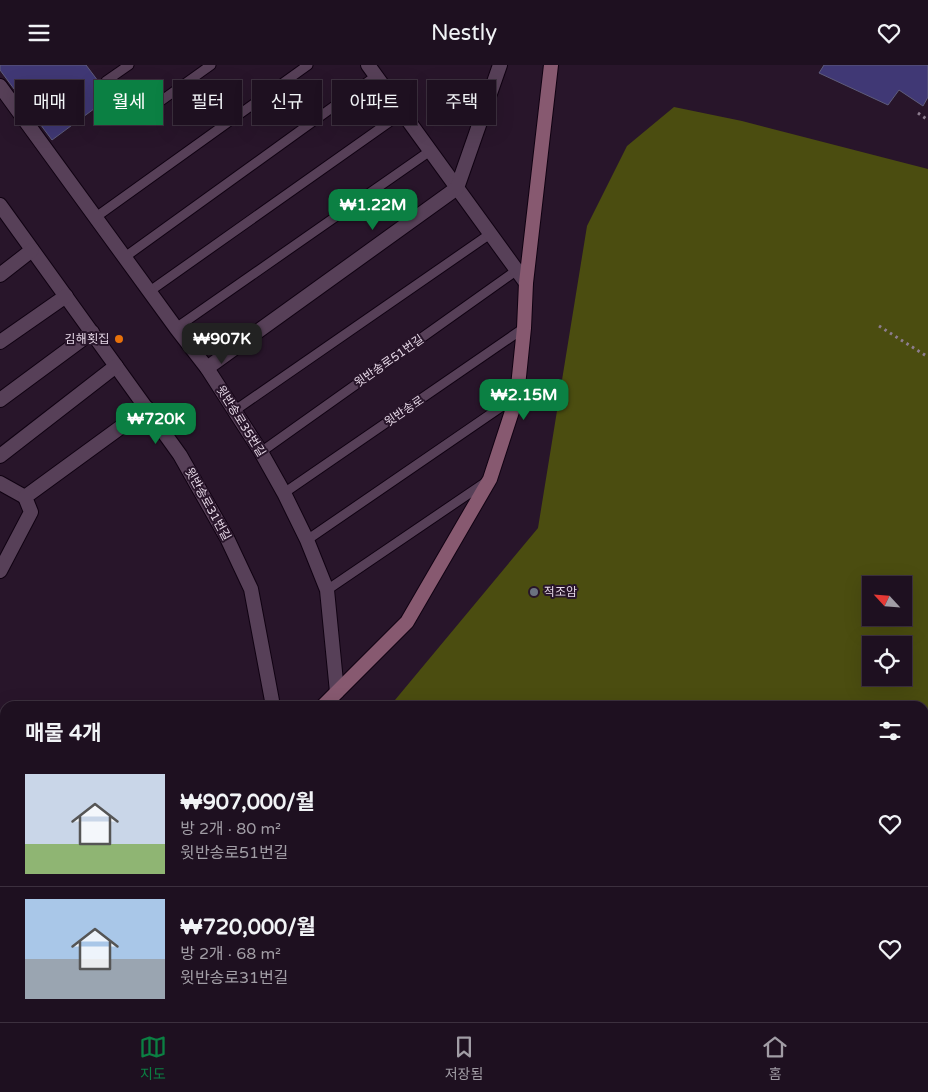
<!DOCTYPE html>
<html lang="ko">
<head>
<meta charset="utf-8">
<style>
	:root { --surface:#1e1020; --page:#2b1e2d; --text:#f1f3f6; --muted:#a19da5; --line:#3c303e; --accent:#0b8043 }
	body { margin:0; font-family:"Varela Round","Noto Sans KR",sans-serif; background:var(--page); color:var(--text); height:100vh; display:flex; flex-direction:column; font-size:19px; white-space:nowrap }
	* { box-sizing:border-box; margin:0 }
	p { font-size:16px; color:var(--muted) }
	.icon { flex:none; width:28px; height:28px; fill:none; stroke:currentColor; stroke-width:2; stroke-linecap:round; stroke-linejoin:round }
	.map { position:relative; flex:1; overflow:hidden }
	.panel { position:absolute; left:0px; top:636px; width:929px; height:321px; display:flex; flex-direction:column; background:var(--surface); border-radius:15px 15px 0 0; box-shadow:0 5px 20px #0002,0 0 0 1px var(--line) }
	.panel>* { flex:none }
	.top-card { position:absolute; left:15px; top:15px; width:500px; height:45px; display:flex; gap:10px }
	.needle { width:32px; rotate:296deg }
	.buttons { position:absolute; left:862px; top:511px; display:grid; gap:10px }
	.buttons a { display:grid; place-items:center; width:50px; height:50px; border-radius:0px; background:var(--surface); box-shadow:0 5px 20px #0002,0 0 0 1px var(--line); font-size:25px }
	.price { position:absolute; translate:-50% -42px; padding:0 11px; border-radius:10px; background:var(--accent); color:#fff; font-size:16px; line-height:32px; filter:drop-shadow(0 1px 2px #0008) }
	.price::after { content:''; position:absolute; left:50%; top:30px; width:15px; height:11px; margin-left:-8px; background:inherit; clip-path:polygon(0 0,100% 0,50% 100%) }
	.price.on { background:#222; color:#fff }
	ul { padding:0; list-style:none }
	li { display:flex; align-items:center; gap:15px; height:125px; padding:0 25px }
	li+li { border-top:1px solid var(--line) }
	li span { display:grid; place-items:center; flex:none; width:140px; height:100px; border-radius:0px; color:#555 }
	li>.icon { margin-inline-start:auto }
	span .icon { width:60px; height:60px; fill:#fffc; stroke-width:1 }
	li b { font-size:21px }
	h2 { display:flex; justify-content:space-between; align-items:center; height:60px; padding:0 25px; font-size:21px }
	.chip { padding:0 18px; border-radius:0px; background:var(--surface); box-shadow:0 5px 20px #0002,0 0 0 1px var(--line); font-size:18px; line-height:45px }
	.chip.on { background:var(--accent); color:#fff }
	header { display:flex; justify-content:space-between; align-items:center; height:65px; padding:0 25px; background:var(--surface); font-size:22px; font-weight:600 }
	.tab-bar { display:flex; justify-content:space-around; align-items:center; height:70px; border-top:1px solid var(--line); background:var(--surface); font-size:14px; color:var(--muted) }
	.tab-bar a { display:grid; justify-items:center; gap:2px }
	.tab-bar .on { color:var(--accent) }
	.map>svg:first-child { display:block }
	.forest { fill:#4b4d10; fill-rule:evenodd }
	.building { fill:#403875; stroke:#5e5c7b }
	.lines { fill:none; stroke-linecap:round; stroke-linejoin:round }
	.service-casing { stroke:#100212; stroke-width:11 }
	.minor-casing { stroke:#100212; stroke-width:16 }
	.secondary-casing { stroke:#100212; stroke-width:16 }
	.path { stroke:#8d7d8f; stroke-width:3; stroke-dasharray:2.5 4; stroke-linecap:butt }
	.service { stroke:#574058; stroke-width:9 }
	.minor { stroke:#574058; stroke-width:14 }
	.secondary { stroke:#875970; stroke-width:14 }
	.food-dot { fill:#e8710a; stroke:#28152a; stroke-width:2 }
	.worship-dot { fill:#6b7280; stroke:#28152a; stroke-width:2 }
	.labels { text-anchor:middle; stroke-width:4; stroke-linejoin:round; paint-order:stroke }
	.poi-label { font-size:12px; fill:#e5d7e6; stroke:#28152a; text-anchor:end }
	.street-label { font-size:12px; fill:#e5d7e6; stroke:#28152a }
</style>
</head>
<body>
<header><svg class="icon" aria-label="menu" viewBox="0 0 24 24"><path d="M4 6h16M4 12h16M4 18h16"/></svg>Nestly<svg class="icon" aria-label="heart" viewBox="0 0 24 24"><path d="M12 20l-8-8c-3-5 5-10 8-4 3-6 11-1 8 4z"/></svg></header>
<div class="map">
<svg width="928" height="957" viewBox="0 0 928 957">
	<rect width="100%" height="100%" fill="#28152a"/>
	<!-- forest -->
	<path class="forest" d="M674,42L742,56L928,104V957H189L192,952H924V641H390L538,463L587,161L627,81ZM871,520H904V552H871ZM871,580H904V612H871Z"/>
	<!-- building -->
	<g class="building">
		<polygon points="0,0 86,0 110,32 52,75 0,5"/>
		<polygon points="824,0 928,0 928,32 923,41 899,25 888,40 819,8"/>
	</g>
	<g class="lines">
		<!-- service casing -->
		<g class="service-casing">
			<g id="service">
				<polyline points="106,16 129,0"/>
				<polyline points="137,53 211,0"/>
				<polyline points="96,152 308,0"/>
				<polyline points="125,192 376,11"/>
				<polyline points="150,226 402,48"/>
				<polyline points="176,263 430,86"/>
				<polyline points="234,346 490,169"/>
				<polyline points="261,387 517,205"/>
				<polyline points="284,428 524,263"/>
				<polyline points="307,475 517,331"/>
				<polyline points="327,525 486,417"/>
			</g>
		</g>
		<!-- minor casing -->
		<g class="minor-casing">
			<g id="minor">
				<polyline points="368,0 526,218"/>
				<polyline points="0,21 176,263 207,303 261,387 284,428 307,475 327,525 337,627"/>
				<polyline points="0,140 180,390 227,473 251,524 273,641"/>
				<polyline points="0,210 32,185"/>
				<polyline points="0,277 66,231"/>
				<polyline points="207,303 457,123 500,0"/>
				<polyline points="0,335 92,267"/>
				<polyline points="0,391 116,301"/>
				<polyline points="0,418 25,432"/>
				<polyline points="0,506 31,447 25,432 147,343"/>
			</g>
		</g>
		<!-- secondary casing -->
		<g class="secondary-casing">
			<g id="secondary">
				<polyline points="323,641 407,557 490,414 517,331 524,263 526,218 551,0"/>
				<polyline points="104,957 107,952"/>
			</g>
		</g>
		<!-- path -->
		<g class="path">
			<polyline points="918,48 928,55"/>
			<polyline points="879,261 928,292"/>
		</g>
		<!-- service -->
		<use href="#service" class="service"/>
		<!-- minor -->
		<use href="#minor" class="minor"/>
		<!-- secondary -->
		<use href="#secondary" class="secondary"/>
	</g>
	<!-- markers -->
	<circle class="food-dot" cx="119" cy="274" r="5"/>
	<circle class="worship-dot" cx="534" cy="527" r="5"/>
	<g class="labels">
		<!-- poi labels -->
		<g class="poi-label">
			<text x="109" y="278">김해횟집</text>
			<text x="544" y="531" text-anchor="start">적조암</text>
		</g>
		<!-- street labels -->
		<g class="street-label">
			<text transform="translate(389 296) rotate(-35)" y="4">윗반송로51번길</text>
			<text transform="translate(404 346) rotate(-34)" y="4">윗반송로</text>
			<text transform="translate(241 356) rotate(58)" y="4">윗반송로35번길</text>
			<text transform="translate(208 439) rotate(61)" y="4">윗반송로31번길</text>
		</g>
	</g>
</svg>
<div class="buttons">
<a><svg class="needle" viewBox="-14 -14 28 28"><path d="M0-13l5 13h-10z" fill="#e53935"/><path d="M0 13l5-13h-10z" fill="#a19da5"/></svg></a>
<a><svg class="icon" aria-label="locate" viewBox="0 0 24 24"><circle cx="12" cy="12" r="6"/><path d="M12 2v4M12 18v4M2 12h4M18 12h4"/></svg></a>
</div>
<b class="price" style="left:373px;top:166px">₩1.22M</b>
<b class="price on" style="left:222px;top:300px">₩907K</b>
<b class="price" style="left:524px;top:356px">₩2.15M</b>
<b class="price" style="left:156px;top:380px">₩720K</b>
<div class="top-card">
<a class="chip">매매</a>
<a class="chip on">월세</a>
<a class="chip">필터</a>
<a class="chip">신규</a>
<a class="chip">아파트</a>
<a class="chip">주택</a>
</div>
<section class="panel">
<h2>매물 4개<svg class="icon" aria-label="filters" viewBox="0 0 24 24"><path d="M4 7h16M4 17h16"/><circle cx="9" cy="7" r="2"/><circle cx="15" cy="17" r="2"/></svg></h2>
<ul>
<li><span style="background:linear-gradient(#c9d6e8 70%,#8fb573 0)"><svg class="icon" aria-label="home" viewBox="0 0 24 24"><path d="M3 11l9-7 9 7M6 9v11h12V9"/></svg></span><div><b>₩907,000/월</b><p>방 2개 · 80 m²</p><p>윗반송로51번길</p></div><svg class="icon" aria-label="heart" viewBox="0 0 24 24"><path d="M12 20l-8-8c-3-5 5-10 8-4 3-6 11-1 8 4z"/></svg></li>
<li><span style="background:linear-gradient(#a9c7e8 60%,#9aa5b1 0)"><svg class="icon" aria-label="home" viewBox="0 0 24 24"><path d="M3 11l9-7 9 7M6 9v11h12V9"/></svg></span><div><b>₩720,000/월</b><p>방 2개 · 68 m²</p><p>윗반송로31번길</p></div><svg class="icon" aria-label="heart" viewBox="0 0 24 24"><path d="M12 20l-8-8c-3-5 5-10 8-4 3-6 11-1 8 4z"/></svg></li>
</ul>
</section>
</div>
<nav class="tab-bar">
<a class="on"><svg class="icon" aria-label="map" viewBox="0 0 24 24"><path d="M3 6l6-2 6 2 6-2v14l-6 2-6-2-6 2zM9 4v14M15 6v14"/></svg>지도</a>
<a><svg class="icon" aria-label="saved" viewBox="0 0 24 24"><path d="M7 4h10v16l-5-4-5 4z"/></svg>저장됨</a>
<a><svg class="icon" aria-label="home" viewBox="0 0 24 24"><path d="M3 11l9-7 9 7M6 9v11h12V9"/></svg>홈</a>
</nav>
</body>
</html>
